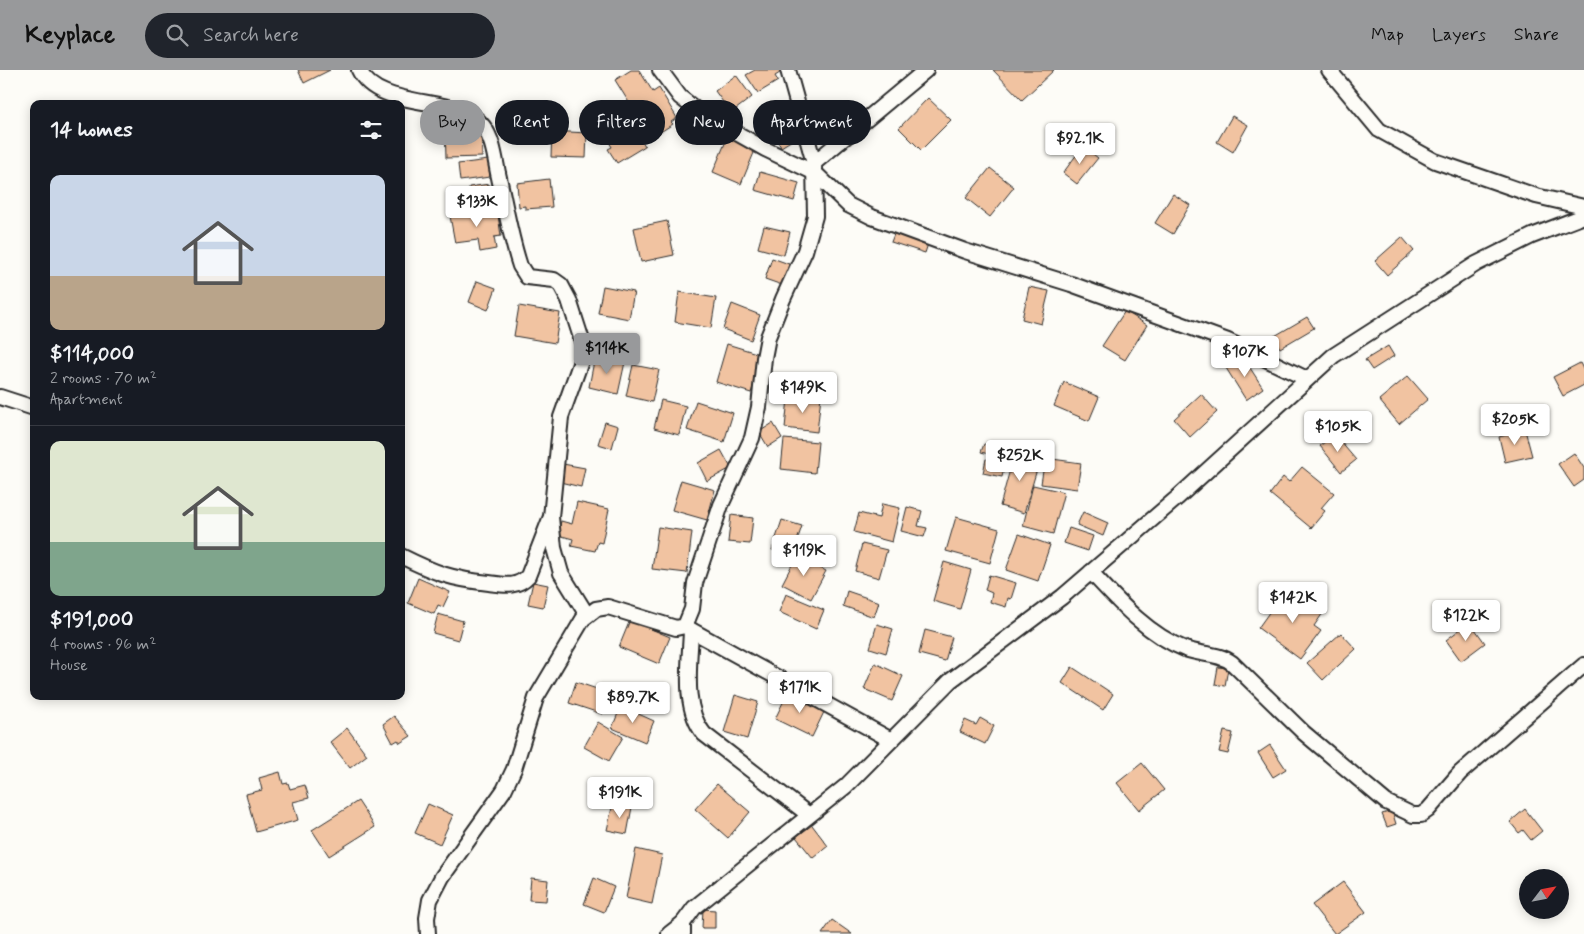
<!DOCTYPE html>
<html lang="en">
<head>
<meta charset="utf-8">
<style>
	:root { --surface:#171b24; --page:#20242c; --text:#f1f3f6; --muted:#9ea1a6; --line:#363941; --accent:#98999b }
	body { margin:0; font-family:Mynerve,sans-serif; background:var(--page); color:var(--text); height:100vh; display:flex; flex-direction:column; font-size:19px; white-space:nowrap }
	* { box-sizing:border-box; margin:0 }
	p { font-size:16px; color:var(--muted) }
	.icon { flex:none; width:28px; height:28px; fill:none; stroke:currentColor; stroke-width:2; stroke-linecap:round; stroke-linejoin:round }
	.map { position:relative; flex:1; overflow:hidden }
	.side { position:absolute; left:30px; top:30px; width:375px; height:600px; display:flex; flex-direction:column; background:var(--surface); border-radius:10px; box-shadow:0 2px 12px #0003 }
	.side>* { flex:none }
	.hud { position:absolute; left:420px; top:30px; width:475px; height:45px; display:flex; gap:10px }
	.needle { width:32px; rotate:58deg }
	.buttons { position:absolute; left:1519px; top:799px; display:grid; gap:10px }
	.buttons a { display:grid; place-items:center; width:50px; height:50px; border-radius:50%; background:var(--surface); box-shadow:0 2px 12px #0003; font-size:25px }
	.price { position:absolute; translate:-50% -42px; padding:0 11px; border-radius:5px; background:#fff; color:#222; font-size:16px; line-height:32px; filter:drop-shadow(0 1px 2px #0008) }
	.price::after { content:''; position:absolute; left:50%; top:30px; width:15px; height:11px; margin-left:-8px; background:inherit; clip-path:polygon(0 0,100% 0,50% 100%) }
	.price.current { background:var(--accent); color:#111 }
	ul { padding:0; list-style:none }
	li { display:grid; align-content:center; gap:10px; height:265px; padding:0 20px }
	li+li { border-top:1px solid var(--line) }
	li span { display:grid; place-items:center; height:155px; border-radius:10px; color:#555 }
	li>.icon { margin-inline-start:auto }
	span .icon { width:90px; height:90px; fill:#fffc; stroke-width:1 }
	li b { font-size:21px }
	h2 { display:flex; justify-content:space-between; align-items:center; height:60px; padding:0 20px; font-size:21px }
	.chip { padding:0 18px; border-radius:22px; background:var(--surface); box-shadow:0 2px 12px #0003; font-size:18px; line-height:45px }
	.chip.current { background:var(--accent); color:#111 }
	header { display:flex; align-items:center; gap:30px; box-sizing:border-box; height:70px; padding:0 25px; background:var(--accent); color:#111 }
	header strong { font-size:24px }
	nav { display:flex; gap:28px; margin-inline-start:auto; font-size:18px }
	.search { width:350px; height:45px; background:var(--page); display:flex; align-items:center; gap:12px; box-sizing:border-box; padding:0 18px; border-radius:28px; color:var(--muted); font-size:19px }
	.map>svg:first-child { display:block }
	.building { fill:#f1c3a1; stroke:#2b2b2b }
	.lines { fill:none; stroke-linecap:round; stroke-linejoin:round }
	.minor-casing { stroke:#2b2b2b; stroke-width:18 }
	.minor { stroke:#fdfcf7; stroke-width:14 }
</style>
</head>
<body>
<header>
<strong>Keyplace</strong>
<div class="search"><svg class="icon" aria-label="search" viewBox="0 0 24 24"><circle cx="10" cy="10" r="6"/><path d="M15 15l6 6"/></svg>Search here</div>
<nav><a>Map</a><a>Layers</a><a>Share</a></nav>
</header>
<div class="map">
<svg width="1584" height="864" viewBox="0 0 1584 864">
	<rect width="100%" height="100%" fill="#fdfcf7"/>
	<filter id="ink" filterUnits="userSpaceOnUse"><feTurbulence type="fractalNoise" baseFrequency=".02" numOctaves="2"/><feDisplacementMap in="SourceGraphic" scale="10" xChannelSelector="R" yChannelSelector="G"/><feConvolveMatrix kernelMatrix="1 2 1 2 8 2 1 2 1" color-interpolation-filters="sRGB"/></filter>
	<g filter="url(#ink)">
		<!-- building -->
		<g class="building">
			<polygon points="298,0 330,0 304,13"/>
			<polygon points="631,0 639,0 653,22 659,18 677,48 671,52 673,54 651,68 615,10"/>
			<polygon points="755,0 782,0 783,1 775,6 778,11 758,23 746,5"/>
			<polygon points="993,0 1054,0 1022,30"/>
			<polygon points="736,5 752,27 731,43 715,21"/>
			<polygon points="928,28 951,50 921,80 899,58"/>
			<polygon points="784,34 802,64 781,77 763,47"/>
			<polygon points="1232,46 1248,55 1233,82 1217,72"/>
			<polygon points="445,56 481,56 482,87 446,88"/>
			<polygon points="552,61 587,63 586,88 551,87"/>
			<polygon points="625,62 628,67 637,62 645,76 617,93 608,79 612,77 609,72"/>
			<polygon points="728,66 756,78 741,114 713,102"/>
			<polygon points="1083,76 1098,88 1077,114 1063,103"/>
			<polygon points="488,90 490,107 460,111 458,94"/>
			<polygon points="990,98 1014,117 990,147 966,128"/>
			<polygon points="760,102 799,113 794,131 755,120"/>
			<polygon points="549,109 552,137 525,139 525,136 519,137 517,113"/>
			<polygon points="489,114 493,135 473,138 469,117"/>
			<polygon points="1173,124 1190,135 1173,164 1155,153"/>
			<polygon points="497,138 501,166 494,167 496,179 480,182 478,170 455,173 450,146"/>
			<polygon points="667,151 674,185 641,192 634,158"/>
			<polygon points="764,156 790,162 784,185 758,178"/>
			<polygon points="896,159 929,171 925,183 891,172"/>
			<polygon points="1402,167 1414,181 1387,205 1375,191"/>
			<polygon points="772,188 789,194 782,215 765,209"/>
			<polygon points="477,211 496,218 488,240 469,232"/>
			<polygon points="603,216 634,222 629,249 598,243"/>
			<polygon points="1029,217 1049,221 1041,254 1022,249"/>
			<polygon points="679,222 716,228 711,258 675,252"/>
			<polygon points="732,234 760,245 751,270 723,259"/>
			<polygon points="519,236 560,243 555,273 514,266"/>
			<polygon points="1125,241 1147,255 1125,290 1102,276"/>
			<polygon points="1307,247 1314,258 1280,278 1273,267"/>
			<polygon points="727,274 763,285 751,323 716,312"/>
			<polygon points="1388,276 1394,286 1372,300 1365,290"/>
			<polygon points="595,286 625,292 618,324 589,317"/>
			<polygon points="1243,287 1263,318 1246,330 1226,298"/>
			<polygon points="1580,293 1584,301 1584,315 1563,326 1553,307"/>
			<polygon points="633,295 659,300 652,332 626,326"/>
			<polygon points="1408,306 1428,329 1399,354 1379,330"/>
			<polygon points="1064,312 1099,327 1089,351 1054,336"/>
			<polygon points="1201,324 1217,342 1190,367 1174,349"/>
			<polygon points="810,325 821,326 817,362 785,358 788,328 809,330"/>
			<polygon points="661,330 686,336 679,365 654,358"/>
			<polygon points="696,331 733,343 724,372 687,360"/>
			<polygon points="605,352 618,356 612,378 598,374"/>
			<polygon points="773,353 782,368 768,377 759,362"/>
			<polygon points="1525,360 1532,386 1505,392 1499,367"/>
			<polygon points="1334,364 1356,390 1341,402 1320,376"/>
			<polygon points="784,369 818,372 815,403 781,399"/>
			<polygon points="984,374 1009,380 1007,389 981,382"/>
			<polygon points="721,380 731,398 707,411 698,393"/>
			<polygon points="1015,381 1040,389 1024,443 1000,436"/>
			<polygon points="1574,383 1584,398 1584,410 1574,417 1558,394"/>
			<polygon points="1045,388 1081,393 1077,419 1041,414"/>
			<polygon points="986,389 1005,393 1002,407 983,403"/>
			<polygon points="563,394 585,398 581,417 560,412"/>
			<polygon points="1302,397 1334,423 1321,438 1325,441 1311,458 1270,424 1283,407 1289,412"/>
			<polygon points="681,410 715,420 707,450 672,440"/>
			<polygon points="1033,415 1064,422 1053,464 1023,456"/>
			<polygon points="577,432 609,439 602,473 598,472 595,481 571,476 573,469 558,465 561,451 572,454"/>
			<polygon points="882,434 900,438 892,472 854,462 859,443 879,448"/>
			<polygon points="907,437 922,441 918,456 927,458 924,467 901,461"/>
			<polygon points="1083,442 1108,453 1103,466 1077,455"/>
			<polygon points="731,445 753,448 750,474 728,472"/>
			<polygon points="956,447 999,459 990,493 946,481"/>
			<polygon points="782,450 802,456 792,486 772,480"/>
			<polygon points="658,457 692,462 687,503 652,499"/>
			<polygon points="1069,458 1093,466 1088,481 1064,473"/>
			<polygon points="1019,464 1050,475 1038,511 1006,500"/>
			<polygon points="862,474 887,480 879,508 855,501"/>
			<polygon points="797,485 826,501 811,529 782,514"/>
			<polygon points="944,492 971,500 960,539 933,531"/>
			<polygon points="989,505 1016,513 1011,529 1008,528 1006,537 990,532 992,523 985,520"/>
			<polygon points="418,508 450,522 443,537 438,535 434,544 408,533"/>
			<polygon points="533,512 548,515 543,537 528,534"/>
			<polygon points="847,521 879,532 874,547 843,536"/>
			<polygon points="1302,523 1325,540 1314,556 1321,561 1300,589 1258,558 1280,527 1292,536"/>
			<polygon points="786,524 824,540 816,559 779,542"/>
			<polygon points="438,544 463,551 458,570 433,563"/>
			<polygon points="630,550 670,567 659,594 619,577"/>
			<polygon points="1470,552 1485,573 1461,591 1446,570"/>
			<polygon points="877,554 893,559 886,583 870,578"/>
			<polygon points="925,560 952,567 945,591 919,584"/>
			<polygon points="1341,563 1356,579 1323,610 1307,593"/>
			<polygon points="875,593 903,606 892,631 864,619"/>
			<polygon points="1072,597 1113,624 1103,640 1062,613"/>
			<polygon points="1218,597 1228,598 1225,616 1215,614"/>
			<polygon points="576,612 609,623 602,644 569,633"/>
			<polygon points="788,622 825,640 812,667 775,649"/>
			<polygon points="735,625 758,632 747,669 724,662"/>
			<polygon points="621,636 654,651 645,672 612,658"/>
			<polygon points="394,646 411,666 400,673 398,670 393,673 383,654"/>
			<polygon points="980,648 994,656 985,674 960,662 965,650 976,655"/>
			<polygon points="598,652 623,667 609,691 584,677"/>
			<polygon points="347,658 367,685 350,698 330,672"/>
			<polygon points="1224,661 1233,663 1228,684 1219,682"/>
			<polygon points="1270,675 1286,699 1273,707 1258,683"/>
			<polygon points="1142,693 1164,720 1139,740 1117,713"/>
			<polygon points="280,702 283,714 288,713 290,719 305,715 309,728 293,732 298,750 256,762 246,724 262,720 259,708"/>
			<polygon points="717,714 750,742 728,768 695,739"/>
			<polygon points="358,731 375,757 329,786 312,760"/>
			<polygon points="613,733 632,737 627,764 607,760"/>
			<polygon points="428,734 453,745 440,774 415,763"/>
			<polygon points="1525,739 1542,761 1531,770 1523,760 1519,763 1510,752"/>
			<polygon points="1392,741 1396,754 1387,757 1382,744"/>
			<polygon points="812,755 828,776 813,788 796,767"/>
			<polygon points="636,779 662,785 652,834 626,828"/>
			<polygon points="531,808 548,810 546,831 529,830"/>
			<polygon points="594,808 614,817 604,842 584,834"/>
			<polygon points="1343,812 1366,842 1335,864 1312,835"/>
			<polygon points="703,839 715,840 715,858 702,858"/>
			<polygon points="832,850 852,864 822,864"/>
		</g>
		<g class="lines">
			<!-- minor casing -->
			<g class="minor-casing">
				<g id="minor">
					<path d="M359,0C379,42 458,23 483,56C493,69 495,88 498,103C505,134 510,166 520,196L527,207L554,210L561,215L569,230L585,280L561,347L551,447L554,478L561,503L587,545"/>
					<polyline points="660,0 680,27 699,42 765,79 815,103 848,135 872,147 965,181 1071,214 1228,271 1307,309"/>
					<polyline points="1329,0 1379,60 1435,91 1536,126 1584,137"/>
					<polyline points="814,93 926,0"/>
					<polyline points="0,327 34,338"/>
					<path d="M401,486C435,503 451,509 489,513C504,515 517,518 528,506L550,449"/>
					<path d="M1091,502C1117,530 1148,565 1185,579C1201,585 1219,583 1232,593L1304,663L1386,732L1413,745H1421L1428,740L1460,703L1584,595"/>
					<path d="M685,556L691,560C690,593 682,637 704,664L809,745"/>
					<polyline points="691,560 891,670"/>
					<polyline points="428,864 427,848 430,830 442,807 504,720 514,699 536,628 583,549 596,539 608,537 676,558 685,556 692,539 695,513 721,435 752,368 759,337 764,288 768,267 783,229 805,181 815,146 814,93 788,0"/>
					<polyline points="669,864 683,853"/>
					<polyline points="683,864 683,853 694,838 846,716 950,611 1062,527 1177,428 1333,286 1476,194 1532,166 1584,146"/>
				</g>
			</g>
			<!-- minor -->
			<use href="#minor" class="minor"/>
		</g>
	</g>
</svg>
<div class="buttons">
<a><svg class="needle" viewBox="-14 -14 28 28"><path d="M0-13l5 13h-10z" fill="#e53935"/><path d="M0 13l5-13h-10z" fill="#9ea1a6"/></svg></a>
</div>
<b class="price" style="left:1080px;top:95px">$92.1K</b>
<b class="price" style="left:477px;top:158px">$133K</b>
<b class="price current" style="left:607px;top:305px">$114K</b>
<b class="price" style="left:1245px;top:308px">$107K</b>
<b class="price" style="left:803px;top:344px">$149K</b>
<b class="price" style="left:1515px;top:376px">$205K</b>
<b class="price" style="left:1338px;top:383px">$105K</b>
<b class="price" style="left:1020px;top:412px">$252K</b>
<b class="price" style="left:804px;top:507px">$119K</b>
<b class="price" style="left:1293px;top:554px">$142K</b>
<b class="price" style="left:1466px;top:572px">$122K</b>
<b class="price" style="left:800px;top:644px">$171K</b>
<b class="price" style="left:633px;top:654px">$89.7K</b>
<b class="price" style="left:620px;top:749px">$191K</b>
<div class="hud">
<a class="chip current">Buy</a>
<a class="chip">Rent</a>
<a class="chip">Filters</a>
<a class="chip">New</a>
<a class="chip">Apartment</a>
</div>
<section class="side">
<h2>14 homes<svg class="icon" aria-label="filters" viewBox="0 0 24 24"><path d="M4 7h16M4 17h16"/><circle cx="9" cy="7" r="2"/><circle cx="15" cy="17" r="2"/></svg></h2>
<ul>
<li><span style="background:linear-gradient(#c9d6e8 65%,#b9a48a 0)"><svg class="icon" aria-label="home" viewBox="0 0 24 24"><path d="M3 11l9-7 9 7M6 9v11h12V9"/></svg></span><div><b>$114,000</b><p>2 rooms · 70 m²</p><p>Apartment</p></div></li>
<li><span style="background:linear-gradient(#dfe7d0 65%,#7fa58c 0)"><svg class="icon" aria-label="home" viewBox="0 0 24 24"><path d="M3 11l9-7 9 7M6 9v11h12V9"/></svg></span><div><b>$191,000</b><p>4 rooms · 96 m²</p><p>House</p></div></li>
</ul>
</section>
</div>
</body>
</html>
